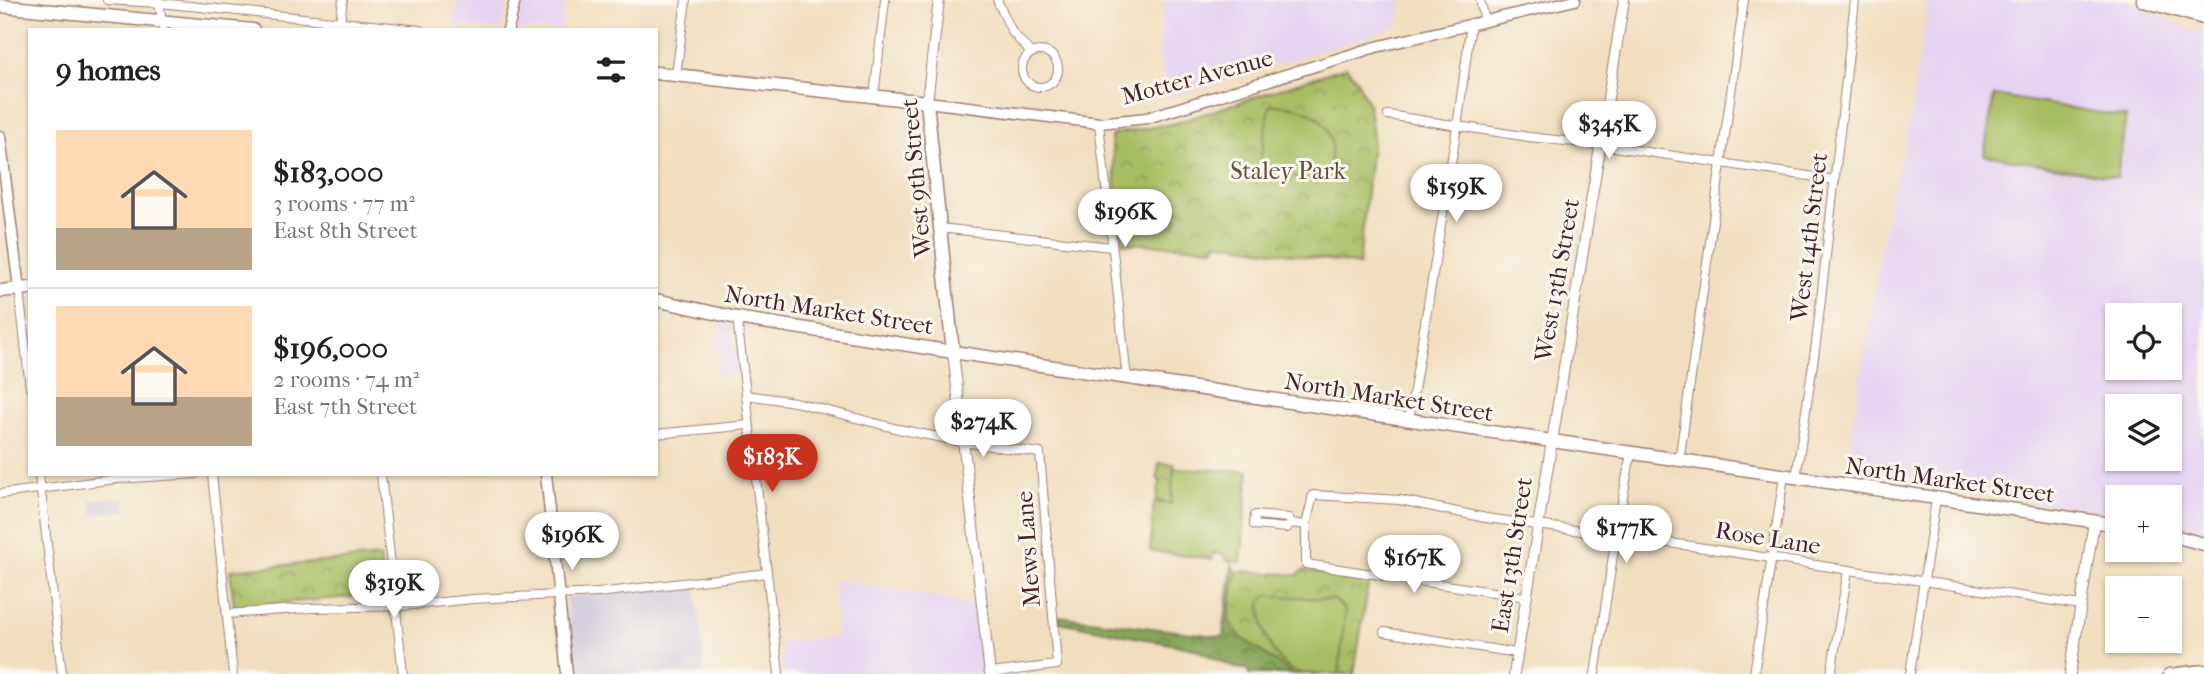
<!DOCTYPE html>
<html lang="en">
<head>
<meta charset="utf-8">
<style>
	:root { --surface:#fff; --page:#f6f6f6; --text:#222; --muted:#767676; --line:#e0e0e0; --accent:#c8321e }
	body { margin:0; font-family:"IM FELL French Canon",serif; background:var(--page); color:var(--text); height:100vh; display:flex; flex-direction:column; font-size:26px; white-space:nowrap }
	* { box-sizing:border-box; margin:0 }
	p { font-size:23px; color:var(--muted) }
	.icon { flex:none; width:38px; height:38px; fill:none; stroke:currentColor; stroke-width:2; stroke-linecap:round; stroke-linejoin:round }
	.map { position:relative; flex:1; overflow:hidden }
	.drawer { position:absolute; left:28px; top:28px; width:630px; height:448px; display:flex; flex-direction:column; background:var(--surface); border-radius:0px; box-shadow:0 2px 5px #0004 }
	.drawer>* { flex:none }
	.tools { position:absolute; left:2105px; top:303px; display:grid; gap:14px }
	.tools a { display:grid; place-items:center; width:77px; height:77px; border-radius:0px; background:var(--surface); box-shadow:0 2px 5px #0004; font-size:35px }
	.price { position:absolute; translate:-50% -60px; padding:0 16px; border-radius:24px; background:#fff; color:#222; font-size:23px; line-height:46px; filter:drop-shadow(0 2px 4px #0008) }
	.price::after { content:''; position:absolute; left:50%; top:42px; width:21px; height:16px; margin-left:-10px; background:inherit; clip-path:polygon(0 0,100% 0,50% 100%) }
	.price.active { background:var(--accent); color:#fff }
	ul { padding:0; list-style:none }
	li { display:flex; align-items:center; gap:21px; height:175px; padding:0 28px }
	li+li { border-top:2px solid var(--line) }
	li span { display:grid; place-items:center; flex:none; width:196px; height:140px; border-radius:0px; color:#555 }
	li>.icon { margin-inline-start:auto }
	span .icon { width:84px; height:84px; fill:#fffc; stroke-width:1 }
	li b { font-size:30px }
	h2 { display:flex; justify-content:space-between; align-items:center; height:84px; padding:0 28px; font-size:30px }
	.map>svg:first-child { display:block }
	.built { fill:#e5d3f1; fill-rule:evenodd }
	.industrial { fill:#c7c0d9 }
	.forest { fill:url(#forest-crowns); stroke:#686242; stroke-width:2 }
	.park { fill:url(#park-crowns); stroke:#786e46; stroke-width:2 }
	.pitch { fill:#a7bd62; stroke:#786e46; stroke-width:2 }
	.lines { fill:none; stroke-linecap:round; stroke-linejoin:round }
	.minor-casing { stroke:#9d7e74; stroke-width:10 }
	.tertiary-casing { stroke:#9d7e74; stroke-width:12 }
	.secondary-casing { stroke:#9d7e74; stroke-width:13 }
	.primary-casing { stroke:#9d7e74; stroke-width:15 }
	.motorway-casing { stroke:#9d7e74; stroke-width:17 }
	.minor { stroke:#fff; stroke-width:8 }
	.tertiary { stroke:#fff; stroke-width:10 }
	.secondary { stroke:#fff; stroke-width:10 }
	.primary { stroke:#fff; stroke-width:12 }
	.motorway { stroke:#fff; stroke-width:14 }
	.labels { text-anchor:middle; stroke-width:6; stroke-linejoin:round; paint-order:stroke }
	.street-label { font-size:24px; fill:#4a1f2b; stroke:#fbf7ec }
	.park-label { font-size:24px; fill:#664e3c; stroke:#fbf7ec }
</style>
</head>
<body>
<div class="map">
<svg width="2204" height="674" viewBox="0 0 2204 674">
	<defs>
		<pattern id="forest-crowns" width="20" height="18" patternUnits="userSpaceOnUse" patternTransform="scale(1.75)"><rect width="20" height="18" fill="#85a458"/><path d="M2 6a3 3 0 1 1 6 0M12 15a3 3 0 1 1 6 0" fill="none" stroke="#6f8549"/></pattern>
		<pattern id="park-crowns" width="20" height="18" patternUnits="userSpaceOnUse" patternTransform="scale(1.75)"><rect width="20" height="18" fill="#a7bd62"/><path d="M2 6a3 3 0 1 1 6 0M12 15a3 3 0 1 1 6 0" fill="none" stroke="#8a9951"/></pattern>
	</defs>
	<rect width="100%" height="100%" fill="#fbf7ec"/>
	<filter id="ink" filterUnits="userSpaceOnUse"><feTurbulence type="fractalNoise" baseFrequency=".0143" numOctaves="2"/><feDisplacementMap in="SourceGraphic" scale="14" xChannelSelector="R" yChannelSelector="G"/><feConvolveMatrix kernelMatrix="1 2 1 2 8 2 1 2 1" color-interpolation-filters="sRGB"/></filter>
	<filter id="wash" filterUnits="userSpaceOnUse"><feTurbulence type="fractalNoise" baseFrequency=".00686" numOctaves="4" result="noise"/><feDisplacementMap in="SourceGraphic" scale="28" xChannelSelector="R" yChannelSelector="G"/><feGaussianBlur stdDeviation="1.57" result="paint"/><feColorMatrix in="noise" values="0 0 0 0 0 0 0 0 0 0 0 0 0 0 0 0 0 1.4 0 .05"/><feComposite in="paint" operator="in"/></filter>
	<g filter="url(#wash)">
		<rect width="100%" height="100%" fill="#f0debe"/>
		<!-- built -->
		<g class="built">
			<polygon points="457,0 509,0 501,30 454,27"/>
			<polygon points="523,0 565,3 561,30 516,30"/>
			<polygon points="1165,0 1403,0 1398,26 1359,40 1356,39 1169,99 1158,50"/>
			<path d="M1928,0H2127L2191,30L2204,32V534L2170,526V497H2118L2117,514L1845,474L1889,199L1905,146ZM2118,315H2170V368H2118ZM2118,406H2170V458H2118Z"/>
			<polygon points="720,320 731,323 737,375 715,377 719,351 716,350"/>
			<polygon points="834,579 978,605 985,674 784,674 780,642 836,638"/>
		</g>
		<!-- industrial -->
		<g class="industrial">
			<polygon points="125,497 127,511 93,514 90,500"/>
			<polygon points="696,585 705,674 573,674 566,597"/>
		</g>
		<!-- forest -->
		<polygon class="forest" points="1232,564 1236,572 1230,621 1241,637 1293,674 1249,674 1247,669 1235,668 1195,649 1059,622 1057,616 1223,637"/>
		<!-- park -->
		<g class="park">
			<polygon points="1346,67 1357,80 1368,103 1373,134 1359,265 1217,242 1214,248 1122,243 1111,137 1114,134 1176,123"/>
			<polygon points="1159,463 1174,464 1171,504 1156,500 1160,482 1157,478"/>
			<polygon points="380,557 384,594 234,607 230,570"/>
			<polygon points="1303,570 1369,579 1354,674 1293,674 1241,637 1229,621 1236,572 1244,571 1297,575"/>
		</g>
		<!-- pitch -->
		<g class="pitch">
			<polygon points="1994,95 2126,117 2117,177 1984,155"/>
			<path d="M1270,105C1296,105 1325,111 1331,141C1333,153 1329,168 1328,180L1258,173Z"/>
			<polygon points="1176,206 1176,225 1133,226 1132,208"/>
			<polygon points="1174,468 1249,471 1241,562 1226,560 1226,555 1213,553 1212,559 1150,551 1154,502 1171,504"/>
			<path d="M1267,595L1335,600L1345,611L1339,674C1328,674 1310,674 1300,673C1272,665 1260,628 1261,603Z"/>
		</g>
	</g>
	<g filter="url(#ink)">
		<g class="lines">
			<!-- minor casing -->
			<g class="minor-casing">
				<g id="minor">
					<polyline points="107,0 160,3 420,30"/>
					<polyline points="159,0 163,30"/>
					<polyline points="997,0 1012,32 1030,52"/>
					<polyline points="1480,0 1485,20"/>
					<polyline points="339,30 343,0"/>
					<circle cx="1040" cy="69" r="18"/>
					<polyline points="676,75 686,0"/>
					<polyline points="874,96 885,0"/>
					<polyline points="1388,115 1529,137 1601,145 1835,180"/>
					<polyline points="1099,123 1127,379"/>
					<polyline points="940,228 1111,247"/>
					<polyline points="19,289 30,388"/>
					<polyline points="737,318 779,674"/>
					<polyline points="746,395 795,402 898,429 963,442 1040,453 1057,665 990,673"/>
					<polyline points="1409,421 1457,127 1471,23"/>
					<polyline points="656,434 749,425"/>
					<polyline points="1679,462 1744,0"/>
					<polyline points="39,474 62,674"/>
					<polyline points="212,474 233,674"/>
					<polyline points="381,474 403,674"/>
					<polyline points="1796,478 1816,343 1855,0"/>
					<polyline points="0,494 116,479 196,474"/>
					<polyline points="1291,523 1287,528 1254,525 1255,515 1289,518 1291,523 1306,525"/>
					<polyline points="1526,597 1306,564 1306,525 1313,495 1400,500 1486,518 1691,546 2080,605"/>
					<polyline points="227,614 311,608 402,606 473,599 598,593 767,573"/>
					<polyline points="1384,632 1517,653"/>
					<polyline points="1595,674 1616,536 1631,453"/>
					<polyline points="1754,674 1784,476"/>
					<polyline points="1831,674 1848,570"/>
					<polyline points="1910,674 1936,499"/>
				</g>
			</g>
			<!-- tertiary casing -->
			<g class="tertiary-casing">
				<g id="tertiary">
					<polyline points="927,102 939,0"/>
					<polyline points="953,352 990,674"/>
					<polyline points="1514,674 1624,0"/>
					<polyline points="2070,674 2094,522"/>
				</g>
			</g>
			<!-- secondary casing -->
			<g class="secondary-casing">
				<g id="secondary">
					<polyline points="508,30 515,0"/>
					<polyline points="927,102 1099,123 1147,118 1376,47 1575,0"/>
					<polyline points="0,136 19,289"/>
					<polyline points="546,474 567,674"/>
					<polyline points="2169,674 2204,670"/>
				</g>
			</g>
			<!-- primary casing -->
			<g class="primary-casing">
				<g id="primary">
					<polyline points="0,6 253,30"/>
					<polyline points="656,73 927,102 953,352"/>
					<polyline points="0,291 30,288"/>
					<polyline points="656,300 737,318 953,352 2118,525"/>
					<polyline points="2170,535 2204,544"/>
				</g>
			</g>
			<!-- motorway casing -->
			<g class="motorway-casing">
				<g id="motorway">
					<polyline points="2144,0 2204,17"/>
					<polyline points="2177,0 2204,7"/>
				</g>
			</g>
			<!-- minor -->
			<use href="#minor" class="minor"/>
			<!-- tertiary -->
			<use href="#tertiary" class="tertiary"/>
			<!-- secondary -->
			<use href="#secondary" class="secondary"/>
			<!-- primary -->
			<use href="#primary" class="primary"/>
			<!-- motorway -->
			<use href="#motorway" class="motorway"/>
		</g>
	</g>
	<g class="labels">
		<!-- street labels -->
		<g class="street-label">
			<text transform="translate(1197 77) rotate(-15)" y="8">Motter Avenue</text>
			<text transform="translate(916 178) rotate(-95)" y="8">West 9th Street</text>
			<text transform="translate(1809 237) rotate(-83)" y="8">West 14th Street</text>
			<text transform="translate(1557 280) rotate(-80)" y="8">West 13th Street</text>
			<text transform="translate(829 310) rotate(9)" y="8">North Market Street</text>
			<text transform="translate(1389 397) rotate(9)" y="8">North Market Street</text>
			<text transform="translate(1950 480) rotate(8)" y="8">North Market Street</text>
			<text transform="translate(1768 538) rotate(9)" y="8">Rose Lane</text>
			<text transform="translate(1028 549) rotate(-94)" y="8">Mews Lane</text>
			<text transform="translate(1512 555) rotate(-81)" y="8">East 13th Street</text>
		</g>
		<!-- park labels -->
		<g class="park-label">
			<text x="1288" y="179">Staley Park</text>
		</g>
	</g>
</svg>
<div class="tools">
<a><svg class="icon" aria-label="locate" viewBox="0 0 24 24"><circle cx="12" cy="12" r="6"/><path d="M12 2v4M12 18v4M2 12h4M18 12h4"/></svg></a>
<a><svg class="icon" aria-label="layers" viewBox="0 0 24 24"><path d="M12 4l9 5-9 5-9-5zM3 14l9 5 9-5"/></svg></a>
<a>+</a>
<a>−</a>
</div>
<b class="price" style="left:1609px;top:161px">$345K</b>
<b class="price" style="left:1456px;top:224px">$159K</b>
<b class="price" style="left:1125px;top:249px">$196K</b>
<b class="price" style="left:983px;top:459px">$274K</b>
<b class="price active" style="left:772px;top:494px">$183K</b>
<b class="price" style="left:1626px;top:565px">$177K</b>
<b class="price" style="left:572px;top:572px">$196K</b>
<b class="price" style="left:1414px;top:595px">$167K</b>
<b class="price" style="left:394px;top:620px">$319K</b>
<section class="drawer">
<h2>9 homes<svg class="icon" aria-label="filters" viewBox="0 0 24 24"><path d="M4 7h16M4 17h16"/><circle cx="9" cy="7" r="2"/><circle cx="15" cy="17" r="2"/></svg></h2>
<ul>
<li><span style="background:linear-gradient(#ffd9b3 70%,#b9a48a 0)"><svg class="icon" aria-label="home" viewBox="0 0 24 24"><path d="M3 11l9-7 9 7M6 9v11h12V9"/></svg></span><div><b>$183,000</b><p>3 rooms · 77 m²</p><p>East 8th Street</p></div></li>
<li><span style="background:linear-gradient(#ffd9b3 65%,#b9a48a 0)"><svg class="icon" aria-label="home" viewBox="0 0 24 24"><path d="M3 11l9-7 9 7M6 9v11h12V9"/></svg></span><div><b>$196,000</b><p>2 rooms · 74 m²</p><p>East 7th Street</p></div></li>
</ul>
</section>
</div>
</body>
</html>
